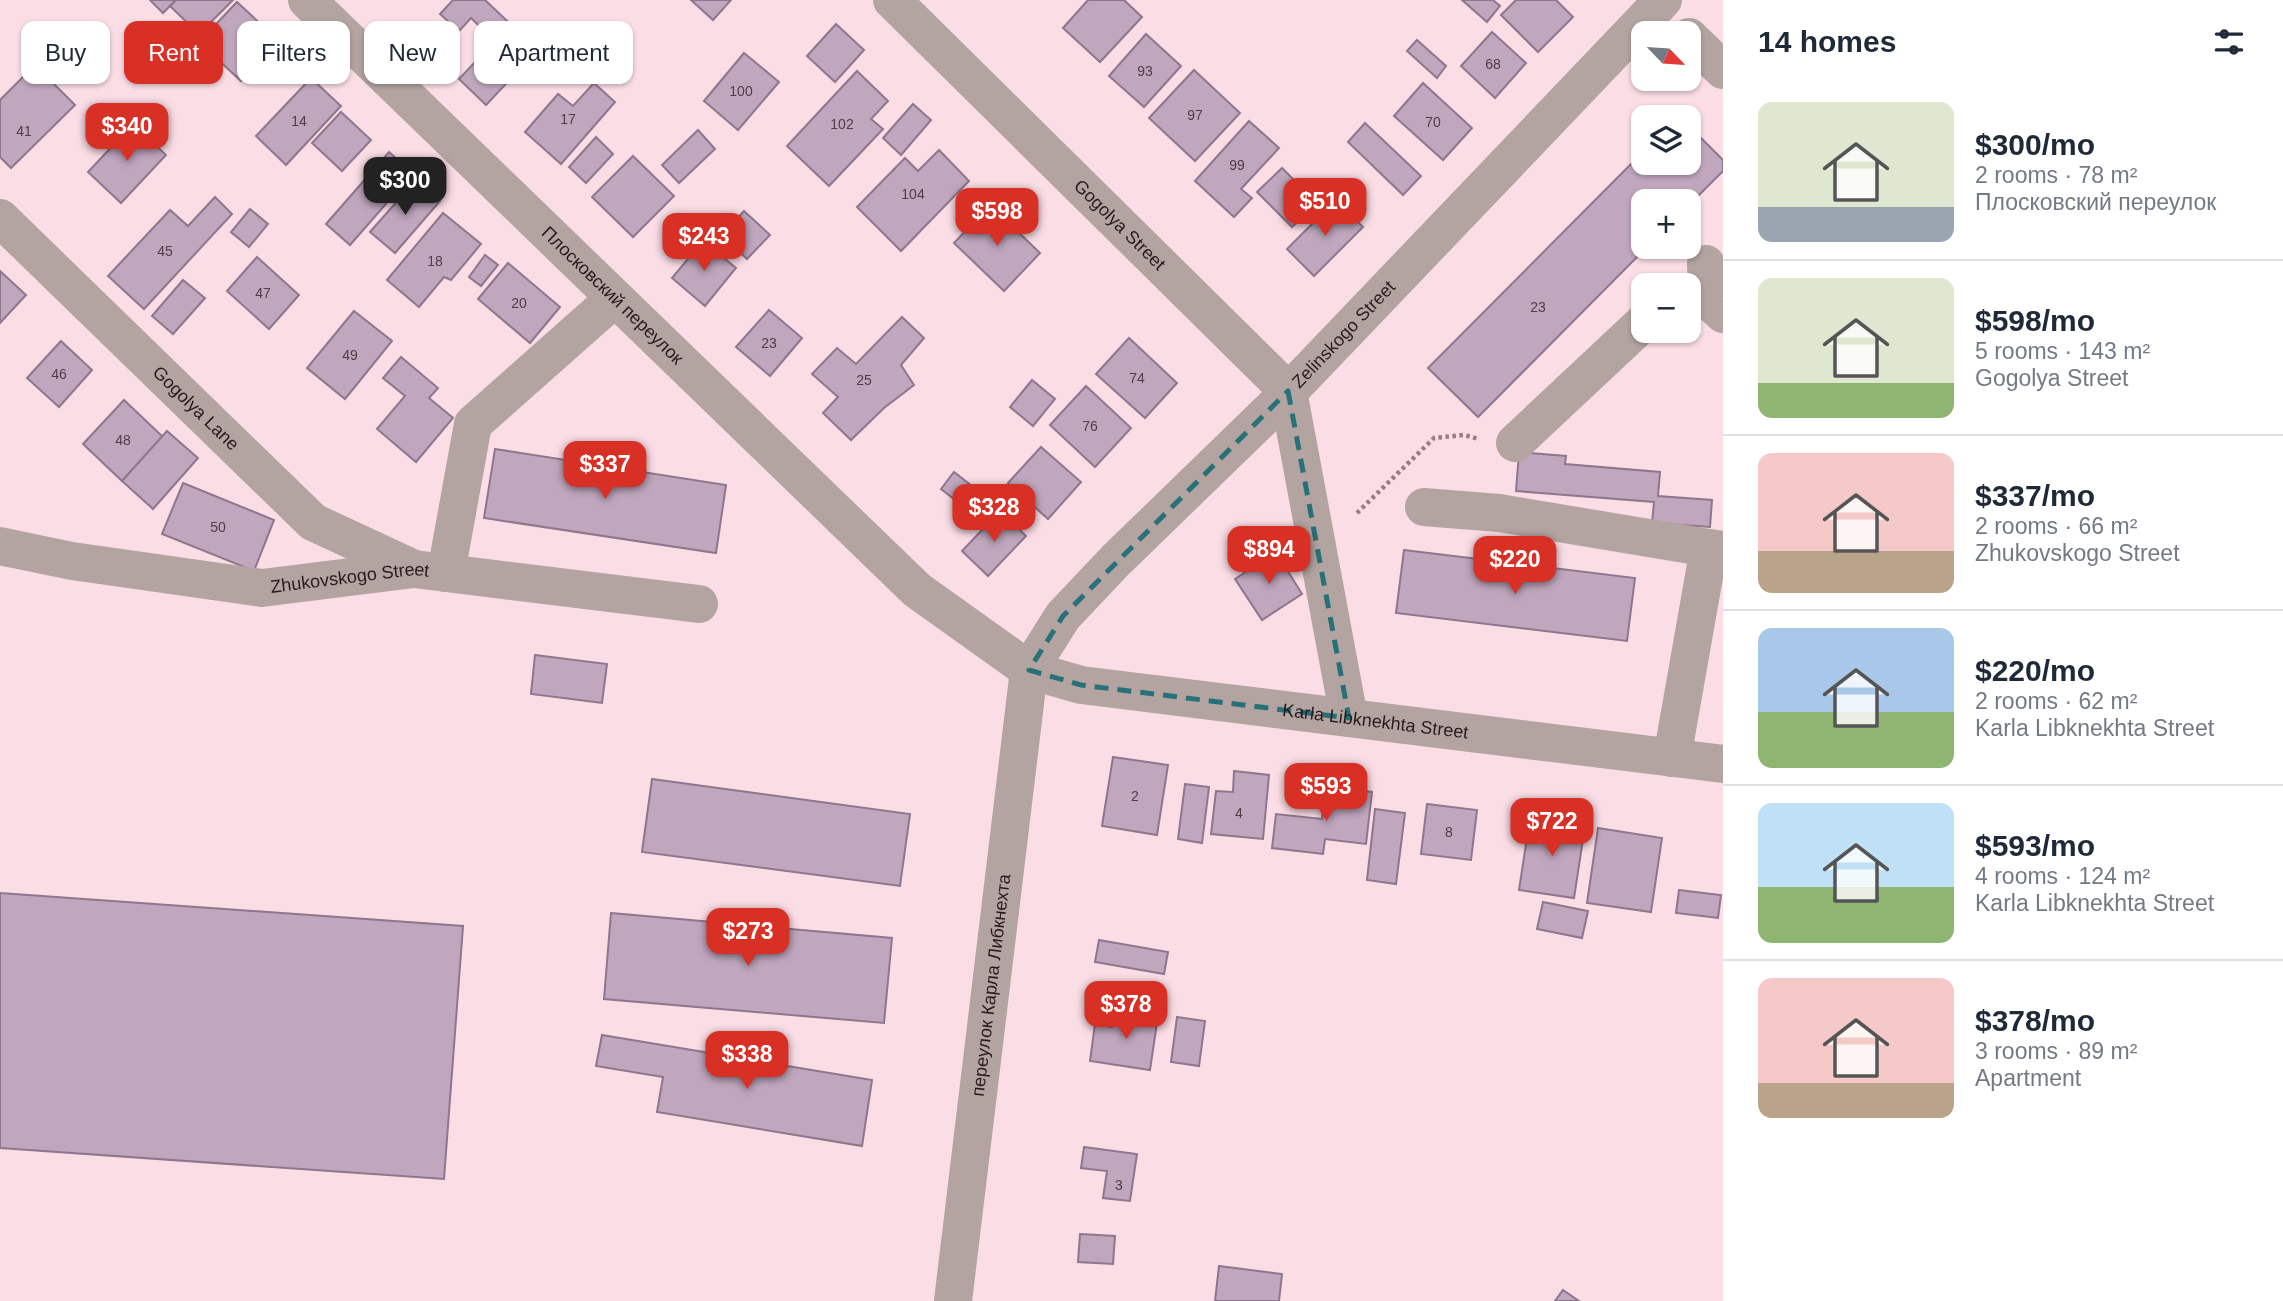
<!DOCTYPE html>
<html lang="en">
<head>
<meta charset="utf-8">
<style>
	:root { --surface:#fff; --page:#f6f6f7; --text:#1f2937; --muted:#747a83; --line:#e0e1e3; --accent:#d93025 }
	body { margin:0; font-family:Arial,sans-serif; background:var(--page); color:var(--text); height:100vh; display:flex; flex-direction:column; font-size:26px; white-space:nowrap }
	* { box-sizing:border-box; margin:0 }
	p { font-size:23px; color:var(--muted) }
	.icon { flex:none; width:38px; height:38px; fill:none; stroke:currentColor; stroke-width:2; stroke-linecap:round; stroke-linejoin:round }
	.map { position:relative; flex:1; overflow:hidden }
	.side { display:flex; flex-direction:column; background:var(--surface); width:560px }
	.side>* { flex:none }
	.banner { position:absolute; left:21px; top:21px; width:665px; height:63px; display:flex; gap:14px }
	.needle { width:46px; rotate:115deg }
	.tools { position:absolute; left:1631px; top:21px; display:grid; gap:14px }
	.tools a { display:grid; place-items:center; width:70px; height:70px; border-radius:14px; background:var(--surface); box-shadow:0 2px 5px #0004; font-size:35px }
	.price { position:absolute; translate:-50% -60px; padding:0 16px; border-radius:14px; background:var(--accent); color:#fff; font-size:23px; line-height:46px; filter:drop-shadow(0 2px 4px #0008) }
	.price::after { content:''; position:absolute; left:50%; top:42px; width:21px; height:16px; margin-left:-10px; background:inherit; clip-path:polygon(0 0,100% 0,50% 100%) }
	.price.active { background:#222; color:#fff }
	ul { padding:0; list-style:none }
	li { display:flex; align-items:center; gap:21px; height:175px; padding:0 35px }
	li+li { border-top:2px solid var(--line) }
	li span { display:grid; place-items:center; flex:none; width:196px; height:140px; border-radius:14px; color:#555 }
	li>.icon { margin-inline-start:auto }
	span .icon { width:84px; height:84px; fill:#fffc; stroke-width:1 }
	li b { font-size:30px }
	h2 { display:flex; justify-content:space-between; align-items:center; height:84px; padding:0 35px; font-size:30px }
	.chip { padding:0 24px; border-radius:14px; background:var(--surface); box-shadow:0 2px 5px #0004; font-size:24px; line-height:63px }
	.chip.active { background:var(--accent); color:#fff }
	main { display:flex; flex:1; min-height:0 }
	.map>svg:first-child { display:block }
	.building { fill:#c0a7be; stroke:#8e768c; stroke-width:2 }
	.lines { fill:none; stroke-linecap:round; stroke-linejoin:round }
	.path { stroke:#947e84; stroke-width:4.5; stroke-dasharray:3.5 3.5; stroke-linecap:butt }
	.minor { stroke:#b3a4a1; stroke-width:38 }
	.marked { fill:none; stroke:#287179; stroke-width:5; stroke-dasharray:14 9; stroke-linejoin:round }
	.labels { text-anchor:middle; stroke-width:6; stroke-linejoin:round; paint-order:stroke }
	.number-label { font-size:14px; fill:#4e3e47 }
	.street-label { font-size:18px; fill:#281b1f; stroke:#feeff3 }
</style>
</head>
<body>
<main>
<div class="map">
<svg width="1723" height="1301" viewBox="0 0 1723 1301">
	<rect width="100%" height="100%" fill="#fbdde5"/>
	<!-- building -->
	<g class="building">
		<polygon points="150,0 176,0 163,13"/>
		<polygon points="176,0 233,0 199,34 170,6"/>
		<polygon points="453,0 485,0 538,50 486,105 459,79 495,41 471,18 459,31 440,14"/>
		<polygon points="691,0 731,0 713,20"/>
		<polygon points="1088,0 1124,0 1142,17 1100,62 1063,28"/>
		<polygon points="1462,0 1493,0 1500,6 1487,22"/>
		<polygon points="1516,0 1556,0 1573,17 1538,52 1501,15"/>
		<polygon points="237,2 279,41 241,81 199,42"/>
		<polygon points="836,24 864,50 835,82 807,56"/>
		<polygon points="1492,32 1526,63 1495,98 1461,66"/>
		<polygon points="1146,34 1181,66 1144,107 1109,76"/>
		<polygon points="1417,40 1446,66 1437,78 1407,51"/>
		<polygon points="744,53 779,82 738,130 704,101"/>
		<polygon points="35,65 75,105 11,168 0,157 0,100"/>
		<polygon points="1194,70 1240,113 1195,161 1149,118"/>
		<polygon points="857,71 888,101 871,119 883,129 829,186 787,146"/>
		<polygon points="311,78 341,106 286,165 256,136"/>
		<polygon points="594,83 615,102 561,164 525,132 558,94 573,106"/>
		<polygon points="1423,83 1472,128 1443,160 1394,116"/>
		<polygon points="913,104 931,120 901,155 883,138"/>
		<polygon points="341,112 371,140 342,171 312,143"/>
		<polygon points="1249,121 1279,148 1241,189 1252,198 1234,217 1195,181"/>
		<polygon points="1365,123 1421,176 1403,195 1348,142"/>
		<polygon points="133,124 166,155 121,203 88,172"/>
		<polygon points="1689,126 1723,160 1723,171 1689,205 1689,201 1643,201 1643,247 1647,247 1478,417 1428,368 1643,152 1643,163 1689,163"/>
		<polygon points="698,130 715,149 679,183 662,165"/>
		<polygon points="596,137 613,154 586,183 569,167"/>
		<polygon points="939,150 969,181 901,251 857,207 905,158 918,171"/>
		<polygon points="389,152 413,173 350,245 326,224"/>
		<polygon points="633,156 674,196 633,237 592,197"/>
		<polygon points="1282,168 1317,203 1292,227 1257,192"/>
		<polygon points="416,180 440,201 395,253 370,232"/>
		<polygon points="215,197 232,214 144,309 108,276 170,210 188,226"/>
		<polygon points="1336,200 1363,227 1314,276 1287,249"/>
		<polygon points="990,205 1040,253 1004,291 954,243"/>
		<polygon points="250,209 268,224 249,247 231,232"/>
		<polygon points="744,211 770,235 747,259 722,235"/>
		<polygon points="443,213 481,244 451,280 444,277 419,307 387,280"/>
		<polygon points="703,241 736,268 705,306 672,278"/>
		<polygon points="485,255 498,265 481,286 469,277"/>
		<polygon points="257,257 299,295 269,329 227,291"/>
		<polygon points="508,263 560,307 530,343 478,299"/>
		<polygon points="0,271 26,295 0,323"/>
		<polygon points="183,280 205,298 173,334 152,316"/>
		<polygon points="769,310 802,338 770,376 736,347"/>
		<polygon points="354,311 392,341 345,399 307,368"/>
		<polygon points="902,317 924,338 901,365 914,385 884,408 851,440 823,413 838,397 812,374 837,348 856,364"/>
		<polygon points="1129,338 1177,383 1145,418 1096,374"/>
		<polygon points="61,341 92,370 59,407 27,378"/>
		<polygon points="401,357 438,388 429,398 453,418 416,462 377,429 405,396 383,378"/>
		<polygon points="1032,380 1055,399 1033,426 1010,407"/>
		<polygon points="1086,386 1131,428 1095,467 1050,425"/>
		<polygon points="124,400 163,437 122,481 83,444"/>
		<polygon points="167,431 198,458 153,509 122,481"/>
		<polygon points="1041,447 1081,482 1048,519 1008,483"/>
		<polygon points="495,449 726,485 716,553 484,518"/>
		<polygon points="1519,452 1566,456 1565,464 1660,472 1658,496 1712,500 1710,527 1652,523 1654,502 1516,491"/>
		<polygon points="954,472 981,493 968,510 941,489"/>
		<polygon points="183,483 274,520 254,571 162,534"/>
		<polygon points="1000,511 1026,536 988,576 962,551"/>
		<polygon points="1404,550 1635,578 1627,641 1396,613"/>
		<polygon points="1276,552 1302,594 1262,620 1235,579"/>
		<polygon points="535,655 607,664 602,703 531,694"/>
		<polygon points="1113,757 1168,765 1157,835 1102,826"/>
		<polygon points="1234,771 1269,775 1263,839 1211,834 1216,791 1233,792"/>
		<polygon points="652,779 910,814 900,886 642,852"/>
		<polygon points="1185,784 1209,787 1202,843 1178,839"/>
		<polygon points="1325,787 1372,792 1366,844 1325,839 1323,854 1272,848 1276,814 1322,819"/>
		<polygon points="1427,804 1477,810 1471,860 1421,854"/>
		<polygon points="1375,809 1405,813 1396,884 1367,880"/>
		<polygon points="1530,818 1585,826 1574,898 1519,890"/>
		<polygon points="1598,828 1662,838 1651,912 1587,903"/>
		<polygon points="1679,890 1721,895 1718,918 1676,913"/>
		<polygon points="0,893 463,926 444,1179 0,1148"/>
		<polygon points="1543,902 1588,911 1582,938 1537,929"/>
		<polygon points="611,913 892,938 884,1023 604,999"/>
		<polygon points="1099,940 1168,952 1164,974 1095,962"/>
		<polygon points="1114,1010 1158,1016 1150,1070 1090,1061 1095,1024 1112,1027"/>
		<polygon points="1177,1017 1205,1021 1199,1066 1171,1062"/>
		<polygon points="602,1035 872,1080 862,1146 657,1112 663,1077 596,1066"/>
		<polygon points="1084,1147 1137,1154 1130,1201 1103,1198 1107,1171 1081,1168"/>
		<polygon points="1080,1234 1115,1236 1113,1264 1078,1262"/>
		<polygon points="1219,1266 1282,1274 1279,1301 1215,1301"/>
		<polygon points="1563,1290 1579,1301 1555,1301"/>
	</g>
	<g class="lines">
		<!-- path -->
		<polyline class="path" points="1357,513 1434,438 1464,435 1479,439"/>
		<!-- minor -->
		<g class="minor">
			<path id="s1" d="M307,0L917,590L1029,670L1081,685L1723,764"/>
			<path id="s2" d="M892,0L1288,391L1349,718"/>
			<polyline points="1689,37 1723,70"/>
			<path id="s3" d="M0,218L313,522L414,569"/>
			<polyline points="1706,264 1707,299 1723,314"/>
			<polyline points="1515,443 1643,323"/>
			<polyline points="1424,507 1499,513 1709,548"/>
			<path id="s4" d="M0,546L72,561L262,588L414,569L699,604"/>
			<polyline points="446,573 473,424 615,298"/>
			<polyline points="1672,758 1709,548 1723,550"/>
			<path id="s5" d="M953,1301L1029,670L1063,616L1116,560L1278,403L1663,0"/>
		</g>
	</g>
	<!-- marked area -->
	<path class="marked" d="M1288,391L1349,718L1081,685L1029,670L1063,616Z"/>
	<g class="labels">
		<!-- number labels -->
		<g class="number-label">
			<text x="1493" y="69">68</text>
			<text x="1145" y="76">93</text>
			<text x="741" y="96">100</text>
			<text x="1195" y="120">97</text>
			<text x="568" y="124">17</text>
			<text x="299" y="126">14</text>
			<text x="1433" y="127">70</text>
			<text x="842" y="129">102</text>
			<text x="24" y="136">41</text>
			<text x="1237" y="170">99</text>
			<text x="913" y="199">104</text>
			<text x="165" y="256">45</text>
			<text x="435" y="266">18</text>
			<text x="263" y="298">47</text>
			<text x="519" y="308">20</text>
			<text x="1538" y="312">23</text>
			<text x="769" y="348">23</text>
			<text x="350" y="360">49</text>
			<text x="59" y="379">46</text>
			<text x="1137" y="383">74</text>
			<text x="864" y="385">25</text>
			<text x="1090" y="431">76</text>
			<text x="123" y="445">48</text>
			<text x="218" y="532">50</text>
			<text x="1135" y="801">2</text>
			<text x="1239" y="818">4</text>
			<text x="1449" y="837">8</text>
			<text x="1119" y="1190">3</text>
		</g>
		<!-- street labels -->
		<g class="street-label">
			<text dy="6" stroke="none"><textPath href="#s2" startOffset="320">Gogolya Street</textPath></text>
			<text dy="6" stroke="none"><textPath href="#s1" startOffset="425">Плосковский переулок</textPath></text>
			<text dy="6" stroke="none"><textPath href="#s5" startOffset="1097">Zelinskogo Street</textPath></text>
			<text dy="6" stroke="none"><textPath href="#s3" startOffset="273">Gogolya Lane</textPath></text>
			<text dy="6" stroke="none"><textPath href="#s4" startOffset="354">Zhukovskogo Street</textPath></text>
			<text dy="6" stroke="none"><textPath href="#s1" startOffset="1337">Karla Libknekhta Street</textPath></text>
			<text dy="6" stroke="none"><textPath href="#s5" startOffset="318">переулок Карла Либкнехта</textPath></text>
		</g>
	</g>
</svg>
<div class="tools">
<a><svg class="needle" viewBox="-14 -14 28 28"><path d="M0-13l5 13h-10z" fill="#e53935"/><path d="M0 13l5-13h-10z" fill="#747a83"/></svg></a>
<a><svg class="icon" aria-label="layers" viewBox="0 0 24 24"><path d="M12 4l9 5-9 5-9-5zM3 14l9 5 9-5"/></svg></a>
<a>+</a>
<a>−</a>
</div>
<b class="price" style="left:127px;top:163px">$340</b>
<b class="price active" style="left:405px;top:217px">$300</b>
<b class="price" style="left:1325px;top:238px">$510</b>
<b class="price" style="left:997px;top:248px">$598</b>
<b class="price" style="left:704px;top:273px">$243</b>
<b class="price" style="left:605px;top:501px">$337</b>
<b class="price" style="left:994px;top:544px">$328</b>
<b class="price" style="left:1269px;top:586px">$894</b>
<b class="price" style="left:1515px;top:596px">$220</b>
<b class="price" style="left:1326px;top:823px">$593</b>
<b class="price" style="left:1552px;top:858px">$722</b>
<b class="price" style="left:748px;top:968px">$273</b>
<b class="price" style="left:1126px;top:1041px">$378</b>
<b class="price" style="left:747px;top:1091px">$338</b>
<div class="banner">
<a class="chip">Buy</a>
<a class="chip active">Rent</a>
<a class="chip">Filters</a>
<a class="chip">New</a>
<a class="chip">Apartment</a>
</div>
</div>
<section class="side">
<h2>14 homes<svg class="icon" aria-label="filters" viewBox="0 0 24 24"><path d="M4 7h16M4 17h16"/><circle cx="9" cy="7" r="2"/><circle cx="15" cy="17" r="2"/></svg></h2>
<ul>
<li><span style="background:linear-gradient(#dfe7d0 75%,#9aa5b1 0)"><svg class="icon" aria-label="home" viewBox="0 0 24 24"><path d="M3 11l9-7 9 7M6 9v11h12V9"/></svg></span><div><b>$300/mo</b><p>2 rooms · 78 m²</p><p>Плосковский переулок</p></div></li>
<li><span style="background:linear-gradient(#dfe7d0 75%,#8fb573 0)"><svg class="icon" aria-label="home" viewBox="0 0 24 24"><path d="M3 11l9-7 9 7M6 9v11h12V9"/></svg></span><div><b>$598/mo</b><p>5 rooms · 143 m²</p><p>Gogolya Street</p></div></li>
<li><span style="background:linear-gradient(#f6c9c9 70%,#b9a48a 0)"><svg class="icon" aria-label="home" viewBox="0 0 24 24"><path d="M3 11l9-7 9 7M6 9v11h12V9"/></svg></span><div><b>$337/mo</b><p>2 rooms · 66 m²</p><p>Zhukovskogo Street</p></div></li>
<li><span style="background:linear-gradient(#a9c7e8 60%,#8fb573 0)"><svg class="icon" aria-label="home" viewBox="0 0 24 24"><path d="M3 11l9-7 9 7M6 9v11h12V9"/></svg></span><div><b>$220/mo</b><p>2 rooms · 62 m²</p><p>Karla Libknekhta Street</p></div></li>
<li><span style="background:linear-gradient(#bfe0f5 60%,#8fb573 0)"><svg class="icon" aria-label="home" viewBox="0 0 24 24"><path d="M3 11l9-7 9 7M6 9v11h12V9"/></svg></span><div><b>$593/mo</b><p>4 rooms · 124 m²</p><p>Karla Libknekhta Street</p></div></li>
<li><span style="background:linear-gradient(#f6c9c9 75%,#b9a48a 0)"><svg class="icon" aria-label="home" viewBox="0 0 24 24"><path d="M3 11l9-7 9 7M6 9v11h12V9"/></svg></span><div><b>$378/mo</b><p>3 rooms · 89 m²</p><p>Apartment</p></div></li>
</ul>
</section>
</main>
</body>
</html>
